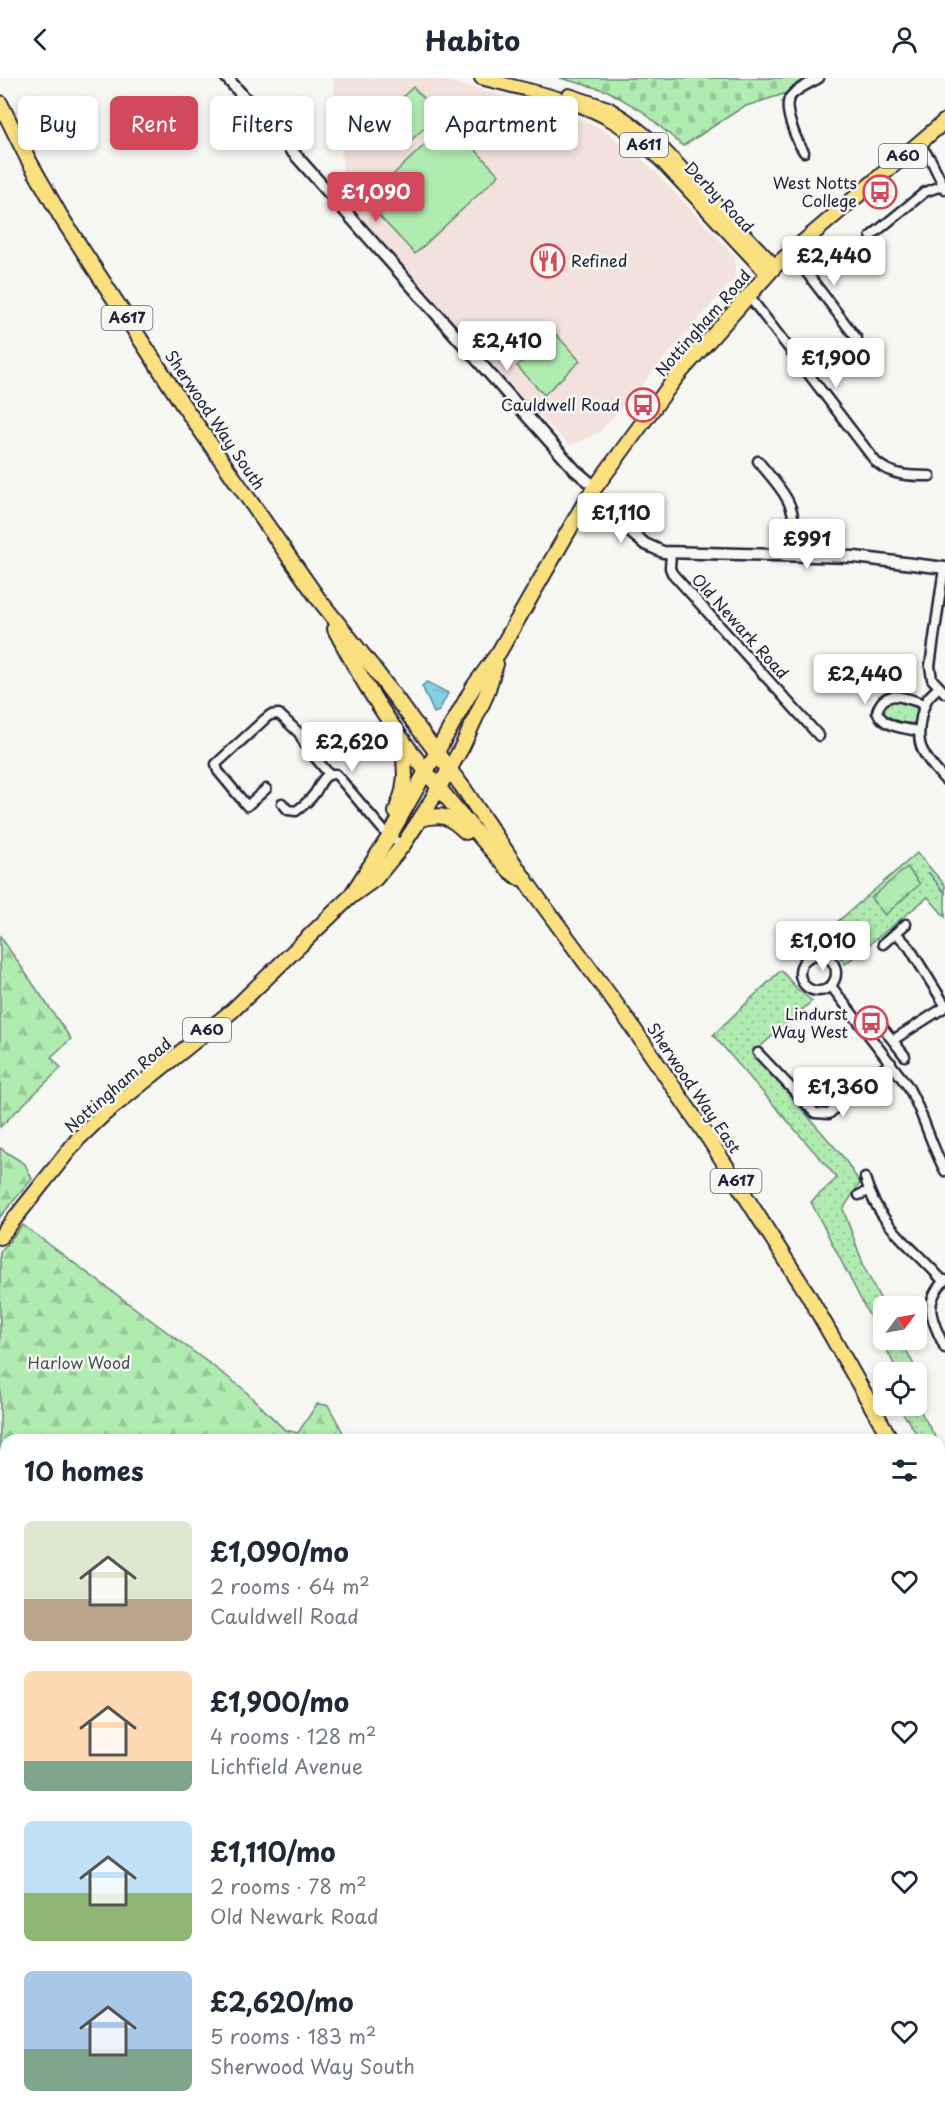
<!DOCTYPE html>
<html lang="en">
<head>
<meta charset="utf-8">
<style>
	:root { --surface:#fff; --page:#f6f6f7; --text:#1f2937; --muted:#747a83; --accent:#d1495b }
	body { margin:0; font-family:"Playpen Sans",sans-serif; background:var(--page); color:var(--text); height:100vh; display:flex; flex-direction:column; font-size:22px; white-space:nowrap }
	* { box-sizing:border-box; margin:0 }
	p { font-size:20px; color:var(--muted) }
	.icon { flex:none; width:33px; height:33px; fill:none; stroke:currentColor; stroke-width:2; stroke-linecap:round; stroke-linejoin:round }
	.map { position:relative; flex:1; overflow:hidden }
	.drawer { position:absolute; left:0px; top:1356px; width:945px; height:686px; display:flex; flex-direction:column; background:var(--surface); border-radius:18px 18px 0 0; box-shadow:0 3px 9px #0003 }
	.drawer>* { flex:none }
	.top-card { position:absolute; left:18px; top:18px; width:600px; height:54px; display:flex; gap:12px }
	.needle { width:39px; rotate:58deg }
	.tools { position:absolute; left:873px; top:1218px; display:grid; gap:12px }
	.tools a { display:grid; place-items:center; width:54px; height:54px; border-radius:9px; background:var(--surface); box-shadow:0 3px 9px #0003; font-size:30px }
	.price { position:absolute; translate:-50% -51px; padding:0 14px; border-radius:6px; background:#fff; color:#222; font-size:20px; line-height:39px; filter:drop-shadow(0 2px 3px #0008) }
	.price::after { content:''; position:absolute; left:50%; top:36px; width:18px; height:14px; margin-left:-9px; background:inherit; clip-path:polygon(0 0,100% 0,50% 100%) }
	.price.active { background:var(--accent); color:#fff }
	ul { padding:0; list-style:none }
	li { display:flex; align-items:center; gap:18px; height:150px; padding:0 24px }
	li span { display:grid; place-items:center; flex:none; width:168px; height:120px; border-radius:9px; color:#555 }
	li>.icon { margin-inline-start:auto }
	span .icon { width:72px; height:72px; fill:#fffc; stroke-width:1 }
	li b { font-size:26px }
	h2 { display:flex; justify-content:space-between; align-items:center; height:72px; padding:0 24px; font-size:26px }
	.pill { padding:0 21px; border-radius:9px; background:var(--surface); box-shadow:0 3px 9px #0003; font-size:21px; line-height:54px }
	.pill.active { background:var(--accent); color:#fff }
	header { display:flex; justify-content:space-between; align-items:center; height:78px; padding:0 24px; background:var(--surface); font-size:27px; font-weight:700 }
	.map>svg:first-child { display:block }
	.built { fill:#f3e2db }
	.grass { fill:url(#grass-dots); stroke:#698676; stroke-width:1.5 }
	.forest { fill:url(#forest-firs); stroke:#698676; stroke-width:1.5 }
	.cemetery { fill:url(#cemetery-stones); stroke:#698676; stroke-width:1.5 }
	.park { fill:url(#park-tufts); stroke:#698676; stroke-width:1.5 }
	.pitch { fill:#b0ebb0; stroke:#698676; stroke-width:1.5 }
	.water { fill:url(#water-ripples); stroke:#5d8ba0; stroke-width:1.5 }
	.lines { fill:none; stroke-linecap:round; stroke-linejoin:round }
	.stream { stroke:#5d8ba0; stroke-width:2 }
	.minor-casing { stroke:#22223b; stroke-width:13 }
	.tertiary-casing { stroke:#22223b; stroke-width:15 }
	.primary-casing { stroke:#22223b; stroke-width:16 }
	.trunk-casing { stroke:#22223b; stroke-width:18 }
	.minor { stroke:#f6f6f2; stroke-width:8 }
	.tertiary { stroke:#f6f6f2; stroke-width:10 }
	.primary { stroke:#fbe080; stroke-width:12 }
	.trunk { stroke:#fbe080; stroke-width:14 }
	.labels { text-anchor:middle; stroke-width:5; stroke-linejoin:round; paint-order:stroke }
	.shield { fill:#f6f6f2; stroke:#626272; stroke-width:1.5 }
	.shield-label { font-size:15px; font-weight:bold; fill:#22223b }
	.poi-label { font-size:16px; fill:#22223b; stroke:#f6f6f2; text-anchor:end }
	.street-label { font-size:16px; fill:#22223b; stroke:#f6f6f2 }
	.park-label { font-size:16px; fill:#465458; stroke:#f6f6f2 }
</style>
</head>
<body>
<header><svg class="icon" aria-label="back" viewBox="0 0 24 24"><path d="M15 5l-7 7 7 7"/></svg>Habito<svg class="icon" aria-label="person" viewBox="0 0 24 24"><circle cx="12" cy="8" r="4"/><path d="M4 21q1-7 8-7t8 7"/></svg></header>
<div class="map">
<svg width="945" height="2041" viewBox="0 0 945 2041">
	<defs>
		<pattern id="grass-dots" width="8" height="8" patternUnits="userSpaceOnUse" patternTransform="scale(1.5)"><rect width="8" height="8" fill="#b0ebb0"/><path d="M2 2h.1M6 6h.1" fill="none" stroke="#97c998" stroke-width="1.8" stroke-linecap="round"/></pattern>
		<pattern id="forest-firs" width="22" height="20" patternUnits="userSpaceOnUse" patternTransform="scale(1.5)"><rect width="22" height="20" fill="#b0ebb0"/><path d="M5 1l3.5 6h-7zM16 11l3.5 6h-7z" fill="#97c998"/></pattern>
		<pattern id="cemetery-stones" width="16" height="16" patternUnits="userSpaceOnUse" patternTransform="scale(1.5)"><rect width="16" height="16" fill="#b0ebb0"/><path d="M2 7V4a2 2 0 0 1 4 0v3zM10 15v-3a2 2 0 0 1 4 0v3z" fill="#97c998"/></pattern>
		<pattern id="park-tufts" width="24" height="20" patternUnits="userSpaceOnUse" patternTransform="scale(1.5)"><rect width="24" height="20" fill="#b0ebb0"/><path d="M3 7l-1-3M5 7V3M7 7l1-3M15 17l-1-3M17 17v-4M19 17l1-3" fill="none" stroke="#97c998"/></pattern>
		<pattern id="water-ripples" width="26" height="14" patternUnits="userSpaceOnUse" patternTransform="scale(1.5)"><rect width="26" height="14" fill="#85d1e4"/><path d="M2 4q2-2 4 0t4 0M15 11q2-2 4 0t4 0" fill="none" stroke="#73b3c4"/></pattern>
	</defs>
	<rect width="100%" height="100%" fill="#f6f6f2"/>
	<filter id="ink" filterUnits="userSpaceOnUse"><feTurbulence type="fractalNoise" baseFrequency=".0167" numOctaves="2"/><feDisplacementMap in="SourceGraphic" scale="12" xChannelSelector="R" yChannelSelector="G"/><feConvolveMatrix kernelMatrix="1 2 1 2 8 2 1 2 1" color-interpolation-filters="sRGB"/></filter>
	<g filter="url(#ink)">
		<!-- built -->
		<polygon class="built" points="333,0 438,0 555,32 601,50 635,75 658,97 735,178 735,200 601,353 570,368 528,326 347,125"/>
		<!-- grass -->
		<g class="grass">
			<path d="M891,622L915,629L919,635L916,644C905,649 885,645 881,632L884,627Z"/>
			<path d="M917,775L945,807V839L928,819L845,886C838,874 826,869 813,865Z"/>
			<polygon points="781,892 797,911 812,923 753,975 844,1080 860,1105 843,1131 865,1191 884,1228 884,1262 901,1262 916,1291 914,1294 893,1294 896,1290 811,1124 837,1100 713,957"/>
			<polygon points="917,1327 937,1362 921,1362 898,1328"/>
		</g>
		<!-- forest -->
		<g class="forest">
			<polygon points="0,858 71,961 51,979 61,990 0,1049"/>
			<polygon points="0,1070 25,1086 32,1101 0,1139"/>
			<polygon points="23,1147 241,1309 285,1352 298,1355 317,1326 328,1327 347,1362 6,1362 6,2036 799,2036 805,2041 0,2041 0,1174"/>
		</g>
		<!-- cemetery -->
		<polygon class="cemetery" points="560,0 812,0 787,15 743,29 683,68 642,33 608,13"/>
		<!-- park -->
		<polygon class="park" points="907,789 920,806 885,837 871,820"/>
		<!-- pitch -->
		<g class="pitch">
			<polygon points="413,9 439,36 402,71 376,44"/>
			<polygon points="449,44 499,97 415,176 365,123"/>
			<polygon points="554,254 580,283 544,317 517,288"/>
		</g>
		<!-- water -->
		<polygon class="water" points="427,604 448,615 439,633 434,635 422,608"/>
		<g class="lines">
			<!-- stream -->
			<polyline class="stream" points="929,795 945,815"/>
			<!-- minor casing -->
			<g class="minor-casing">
				<g id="minor">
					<polyline points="919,65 931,82 945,111"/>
					<path d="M804,74C797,64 782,30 790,19C796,11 811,5 819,0"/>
					<polyline points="871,158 925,114 944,107"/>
					<polyline points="791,174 857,261"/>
					<path d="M748,217L876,384C892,398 910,398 930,398"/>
					<path d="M758,383C772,401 800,427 792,452C789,461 782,470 778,477"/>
					<polyline points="671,474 670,490 672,495 819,658"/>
					<polyline points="944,490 930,588 932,601 945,615"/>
					<path d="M938,610C935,613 931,616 928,620C921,632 916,658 922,671C927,683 937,693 945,702"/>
					<path d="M919,653C903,650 885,650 877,634C884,608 907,621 925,626"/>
					<polyline points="266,711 247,728 218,693 216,686 265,641 270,637 279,636 299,655 307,670 329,696"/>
					<path d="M282,725L288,732L296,733C303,728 310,722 315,715C321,706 323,695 336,696L389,759L403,767"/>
					<polyline points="896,855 909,869 945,927"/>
					<polyline points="883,866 906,846"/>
					<circle cx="818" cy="895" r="18"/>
					<path d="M831,908L907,1007C923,1034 930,1065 945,1093"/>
					<polyline points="883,950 905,978"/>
					<polyline points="893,962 945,929"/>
					<polyline points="758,975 815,1035 829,1036 855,1012 891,985"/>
					<path d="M865,1100C879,1149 912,1167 943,1203"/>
					<polyline points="859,1117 869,1113"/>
					<path d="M945,1202C921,1225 933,1244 945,1270"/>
				</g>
			</g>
			<!-- tertiary casing -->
			<g class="tertiary-casing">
				<g id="tertiary">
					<polyline points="227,0 575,392 595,409"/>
					<polyline points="588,419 645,466 663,474 855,479 945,490"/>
				</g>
			</g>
			<!-- primary casing -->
			<g class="primary-casing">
				<g id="primary">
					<path d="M481,0C525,12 574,20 614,44C627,52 639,63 651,72L767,196"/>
					<polyline points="569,17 608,30 628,43 664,72 775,188"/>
				</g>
			</g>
			<!-- trunk casing -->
			<g class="trunk-casing">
				<g id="trunk">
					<polyline points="0,25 28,81 61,139 183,327 317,519 371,587 464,711 530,809 629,944 709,1061 807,1215 891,1362"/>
					<path d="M335,551C348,576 361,600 376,623C415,684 462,739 510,793L519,800"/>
					<polyline points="396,734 403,713 405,698 403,662"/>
					<path d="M420,741C443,735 449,738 466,754"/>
					<polyline points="350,819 389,759 474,608 499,574 588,419 677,298 775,188 945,43"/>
					<polyline points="0,1159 78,1061 104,1036 232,933 350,819 375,801 403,767 426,732 462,669 486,617 496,586"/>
					<polyline points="939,1450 945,1461"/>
				</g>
			</g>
			<!-- minor -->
			<use href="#minor" class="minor"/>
			<!-- tertiary -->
			<use href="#tertiary" class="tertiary"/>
			<!-- primary -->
			<use href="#primary" class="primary"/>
			<!-- trunk -->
			<use href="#trunk" class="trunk"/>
		</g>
	</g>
	<!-- icons -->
	<defs>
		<g id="bus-ring" transform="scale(1.725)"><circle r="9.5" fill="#f6f6f2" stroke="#d1495b" stroke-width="1.5"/><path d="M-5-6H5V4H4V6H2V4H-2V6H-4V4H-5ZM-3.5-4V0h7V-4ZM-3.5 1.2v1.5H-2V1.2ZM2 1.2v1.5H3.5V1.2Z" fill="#d1495b"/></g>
		<g id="restaurant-ring" transform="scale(1.725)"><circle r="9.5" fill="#f6f6f2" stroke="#d1495b" stroke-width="1.5"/><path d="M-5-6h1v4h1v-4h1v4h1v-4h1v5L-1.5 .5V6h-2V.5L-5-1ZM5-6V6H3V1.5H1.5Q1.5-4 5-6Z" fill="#d1495b"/></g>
	</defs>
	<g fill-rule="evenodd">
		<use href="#bus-ring" x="880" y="114"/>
		<use href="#restaurant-ring" x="548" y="183"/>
		<use href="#bus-ring" x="643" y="327"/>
		<use href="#bus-ring" x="871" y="945"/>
	</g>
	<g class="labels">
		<!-- shield labels -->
		<g class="shield">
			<rect x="620" y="55" width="48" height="24" rx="4.5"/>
			<rect x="879" y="66" width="48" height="24" rx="4.5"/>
			<rect x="101.5" y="228" width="51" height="24" rx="4.5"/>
			<rect x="183" y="940" width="48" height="24" rx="4.5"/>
			<rect x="710.5" y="1091" width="51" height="24" rx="4.5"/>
		</g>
		<g class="shield-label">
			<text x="644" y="72">A611</text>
			<text x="903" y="83">A60</text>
			<text x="127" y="245">A617</text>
			<text x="207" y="957">A60</text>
			<text x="736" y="1108">A617</text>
		</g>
		<!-- poi labels -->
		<g class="poi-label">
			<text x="857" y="111">West Notts<tspan x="857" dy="18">College</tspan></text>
			<text x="571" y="189" text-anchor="start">Refined</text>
			<text x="620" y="333">Cauldwell Road</text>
			<text x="848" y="942">Lindurst<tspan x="848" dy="18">Way West</tspan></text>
		</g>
		<!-- street labels -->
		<g class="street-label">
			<text transform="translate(719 119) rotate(46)" y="6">Derby Road</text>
			<text transform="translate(703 245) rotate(-49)" y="6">Nottingham Road</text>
			<text transform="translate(215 342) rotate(56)" y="6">Sherwood Way South</text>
			<text transform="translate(740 548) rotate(48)" y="6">Old Newark Road</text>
			<text transform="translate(118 1007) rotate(-41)" y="6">Nottingham Road</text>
			<text transform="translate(694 1010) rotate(56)" y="6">Sherwood Way East</text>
		</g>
		<!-- park labels -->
		<g class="park-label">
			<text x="79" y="1291">Harlow Wood</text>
		</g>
	</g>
</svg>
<div class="tools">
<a><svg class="needle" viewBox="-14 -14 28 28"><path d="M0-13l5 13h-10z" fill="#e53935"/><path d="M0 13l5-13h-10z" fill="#747a83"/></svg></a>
<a><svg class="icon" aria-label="locate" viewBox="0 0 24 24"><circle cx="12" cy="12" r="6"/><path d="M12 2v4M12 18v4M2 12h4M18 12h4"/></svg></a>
</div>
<b class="price active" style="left:376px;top:145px">£1,090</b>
<b class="price" style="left:834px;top:209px">£2,440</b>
<b class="price" style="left:507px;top:294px">£2,410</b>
<b class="price" style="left:836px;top:311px">£1,900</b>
<b class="price" style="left:621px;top:466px">£1,110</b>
<b class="price" style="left:807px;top:492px">£991</b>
<b class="price" style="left:865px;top:627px">£2,440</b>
<b class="price" style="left:352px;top:695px">£2,620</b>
<b class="price" style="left:823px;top:894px">£1,010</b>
<b class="price" style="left:843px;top:1040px">£1,360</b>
<div class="top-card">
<a class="pill">Buy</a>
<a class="pill active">Rent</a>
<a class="pill">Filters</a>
<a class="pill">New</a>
<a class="pill">Apartment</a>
</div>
<section class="drawer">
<h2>10 homes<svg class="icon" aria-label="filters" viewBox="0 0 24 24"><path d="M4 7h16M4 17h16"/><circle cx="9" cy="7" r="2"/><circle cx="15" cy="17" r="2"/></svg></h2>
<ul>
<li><span style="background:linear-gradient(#dfe7d0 65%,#b9a48a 0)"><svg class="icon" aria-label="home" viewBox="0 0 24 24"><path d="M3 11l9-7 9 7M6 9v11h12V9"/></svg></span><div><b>£1,090/mo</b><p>2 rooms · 64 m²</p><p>Cauldwell Road</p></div><svg class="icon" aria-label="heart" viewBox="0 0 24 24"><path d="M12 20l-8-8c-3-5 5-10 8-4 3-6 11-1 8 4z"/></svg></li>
<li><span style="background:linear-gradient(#ffd9b3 75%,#7fa58c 0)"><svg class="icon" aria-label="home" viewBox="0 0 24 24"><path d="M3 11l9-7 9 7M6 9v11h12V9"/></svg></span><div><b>£1,900/mo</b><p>4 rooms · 128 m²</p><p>Lichfield Avenue</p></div><svg class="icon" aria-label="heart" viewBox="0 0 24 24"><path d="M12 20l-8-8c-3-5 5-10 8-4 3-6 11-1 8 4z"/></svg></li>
<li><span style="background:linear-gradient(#bfe0f5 60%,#8fb573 0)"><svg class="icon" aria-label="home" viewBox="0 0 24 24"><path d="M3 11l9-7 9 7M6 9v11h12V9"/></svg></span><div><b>£1,110/mo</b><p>2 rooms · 78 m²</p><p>Old Newark Road</p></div><svg class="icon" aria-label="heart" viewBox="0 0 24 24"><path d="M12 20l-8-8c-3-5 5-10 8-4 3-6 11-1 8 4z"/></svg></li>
<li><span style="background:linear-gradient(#a9c7e8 65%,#7fa58c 0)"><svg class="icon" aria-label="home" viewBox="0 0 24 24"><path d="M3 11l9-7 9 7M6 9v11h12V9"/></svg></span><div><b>£2,620/mo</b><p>5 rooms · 183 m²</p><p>Sherwood Way South</p></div><svg class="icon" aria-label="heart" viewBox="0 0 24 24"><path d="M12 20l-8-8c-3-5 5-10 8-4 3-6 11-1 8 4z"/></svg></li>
</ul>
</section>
</div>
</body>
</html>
